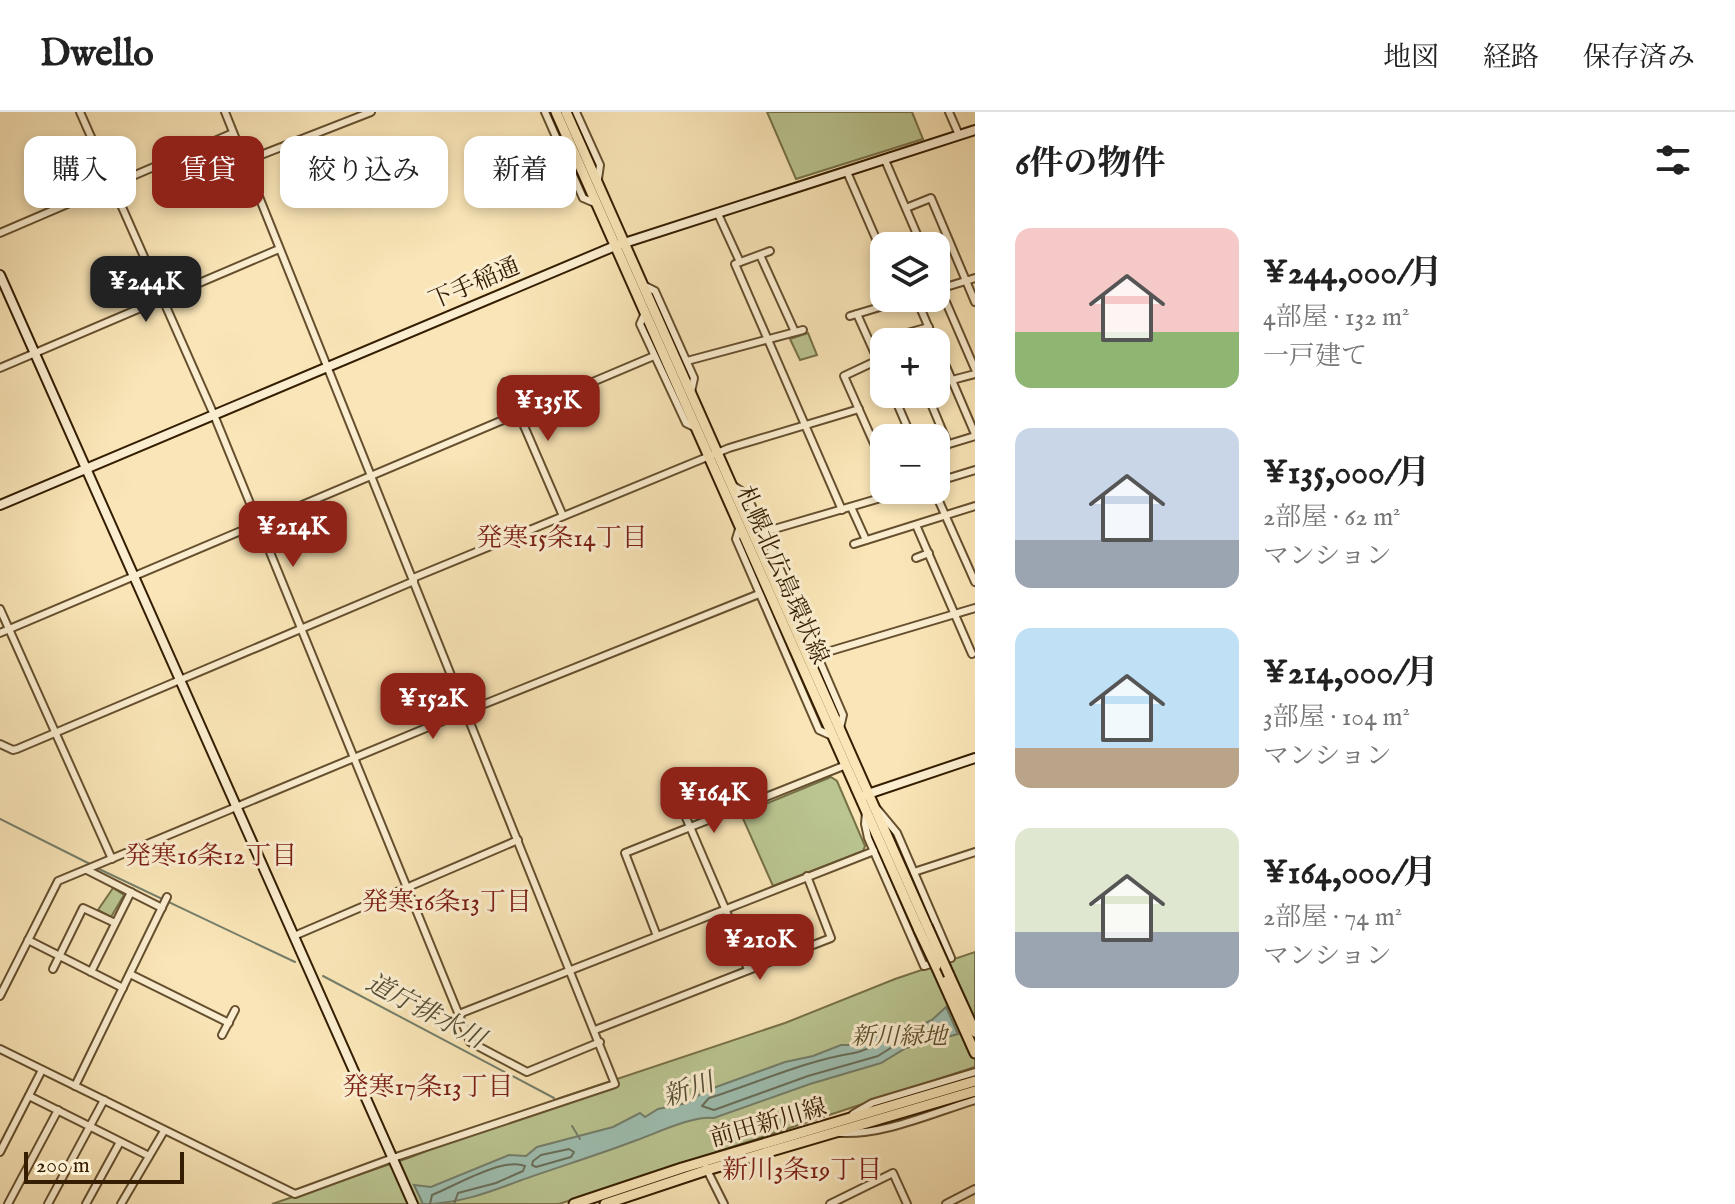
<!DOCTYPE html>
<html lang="ja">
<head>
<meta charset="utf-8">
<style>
	:root { --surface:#fff; --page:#f6f6f6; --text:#222; --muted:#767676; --line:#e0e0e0; --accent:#8f2418 }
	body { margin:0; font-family:"IM FELL English","Noto Serif JP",serif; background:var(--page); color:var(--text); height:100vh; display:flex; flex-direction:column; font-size:30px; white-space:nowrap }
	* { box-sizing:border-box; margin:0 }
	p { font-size:26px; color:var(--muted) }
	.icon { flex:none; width:44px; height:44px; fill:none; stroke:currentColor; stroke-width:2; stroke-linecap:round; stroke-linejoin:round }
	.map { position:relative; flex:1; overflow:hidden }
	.details { display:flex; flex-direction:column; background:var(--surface); width:760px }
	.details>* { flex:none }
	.banner { position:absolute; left:24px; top:24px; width:760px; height:72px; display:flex; gap:16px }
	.fabs { position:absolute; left:870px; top:120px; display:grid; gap:16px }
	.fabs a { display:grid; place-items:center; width:80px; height:80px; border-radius:16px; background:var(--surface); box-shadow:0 4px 12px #0003; font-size:40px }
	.scale { position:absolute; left:24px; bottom:20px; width:160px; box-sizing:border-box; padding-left:8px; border:4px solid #341d00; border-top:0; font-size:22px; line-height:28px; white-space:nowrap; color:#341d00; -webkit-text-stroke:6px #fbeed0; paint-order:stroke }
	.price { position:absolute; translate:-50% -68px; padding:0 18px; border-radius:16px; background:var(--accent); color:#fff; font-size:26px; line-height:52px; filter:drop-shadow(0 2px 4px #0008) }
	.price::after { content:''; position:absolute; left:50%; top:48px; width:24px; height:18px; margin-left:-12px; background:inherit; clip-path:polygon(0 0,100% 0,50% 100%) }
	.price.selected { background:#222; color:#fff }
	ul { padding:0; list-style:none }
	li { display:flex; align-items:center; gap:24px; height:200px; padding:0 40px }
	li span { display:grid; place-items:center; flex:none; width:224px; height:160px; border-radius:16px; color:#555 }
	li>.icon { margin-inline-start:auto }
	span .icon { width:96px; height:96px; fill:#fffc; stroke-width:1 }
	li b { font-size:34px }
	h2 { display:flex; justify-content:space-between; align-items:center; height:96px; padding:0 40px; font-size:34px }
	.chip { padding:0 28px; border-radius:16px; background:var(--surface); box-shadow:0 4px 12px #0003; font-size:28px; line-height:72px }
	.chip.selected { background:var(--accent); color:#fff }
	header { display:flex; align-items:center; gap:48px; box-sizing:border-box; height:112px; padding:0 40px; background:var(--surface); border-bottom:2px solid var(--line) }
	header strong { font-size:38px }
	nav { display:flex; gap:44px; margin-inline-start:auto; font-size:28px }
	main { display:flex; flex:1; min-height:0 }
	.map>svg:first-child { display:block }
	.green { fill:#bac591; stroke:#777148; stroke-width:2 }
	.water { fill:#9ebfb2; stroke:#747e6b; stroke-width:2 }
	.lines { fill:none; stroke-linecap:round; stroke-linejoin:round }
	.shore { stroke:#696e59; stroke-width:2 }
	.stream { stroke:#747e6b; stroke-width:2 }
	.street-casing { stroke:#654f2e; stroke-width:10 }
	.secondary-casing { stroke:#341d00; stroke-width:12 }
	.primary-casing { stroke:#341d00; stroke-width:13 }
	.street { stroke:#fbeed0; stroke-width:6 }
	.secondary { stroke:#fbeed0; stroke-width:8 }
	.primary { stroke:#f9e5b7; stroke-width:9 }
	.primary-bridge-casing { stroke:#341d00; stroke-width:13; stroke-linecap:butt }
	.primary-bridge { stroke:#f9e5b7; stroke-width:9 }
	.labels { text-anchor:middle; stroke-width:6; stroke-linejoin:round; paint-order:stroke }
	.street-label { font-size:24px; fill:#341d00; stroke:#fbeed0 }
	.park-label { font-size:24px; font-style:italic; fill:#5c4f2c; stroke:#fbeed0 }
	.neighbourhood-label { font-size:26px; fill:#7a1f14; stroke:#fbeed0 }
	.water-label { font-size:26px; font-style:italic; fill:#544e35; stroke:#fbeed0 }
</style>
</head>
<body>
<header>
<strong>Dwello</strong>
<nav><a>地図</a><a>経路</a><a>保存済み</a></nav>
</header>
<main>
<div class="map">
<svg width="975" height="1092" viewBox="0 0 975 1092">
	<rect width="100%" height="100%" fill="#f9e5b7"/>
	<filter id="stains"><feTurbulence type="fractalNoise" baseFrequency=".0025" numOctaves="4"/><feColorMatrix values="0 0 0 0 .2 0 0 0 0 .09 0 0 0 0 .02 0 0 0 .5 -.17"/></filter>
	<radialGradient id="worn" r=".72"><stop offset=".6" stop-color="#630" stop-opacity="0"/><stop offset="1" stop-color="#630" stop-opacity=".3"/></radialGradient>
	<!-- green -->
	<g class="green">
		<polygon points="767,0 912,0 923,27 796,67"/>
		<polygon points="808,221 817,243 800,248 790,227"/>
		<polygon points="936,312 944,329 936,333 936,326 917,326 915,322"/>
		<polygon points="831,665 837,669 865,734 863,739 773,774 741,702"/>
		<polygon points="113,776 124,783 111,805 98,798"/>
		<polygon points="975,840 975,955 559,1092 272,1092 411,1045 560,986 785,911 895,867"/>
	</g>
	<!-- water -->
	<path class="water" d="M946,895L958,922L906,936L881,951L810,972L714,1006C694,1003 657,1021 637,1028C598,1043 558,1055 519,1069C487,1081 458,1092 423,1092L414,1073L431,1075L509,1043L526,1044L537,1035L613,1015L640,1001L645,1005L658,997L687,991L705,979L785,950L813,944L841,933H853L888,918L904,915L915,916L932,908Z"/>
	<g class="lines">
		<!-- shore -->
		<g class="shore">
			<path d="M895,925L898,928L897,932L878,944L808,964L714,998L702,994L709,986C757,971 804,949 854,941C867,939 881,929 895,925Z"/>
			<polygon points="569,1037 574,1040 571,1045 536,1055 532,1053 533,1049 541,1043"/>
			<path d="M430,1092L432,1083C455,1074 502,1045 525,1054L523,1059L496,1071L458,1081L454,1092"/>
		</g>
		<!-- stream -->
		<g class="stream">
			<polyline points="0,707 92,753"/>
			<polyline points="97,756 295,850"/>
			<polyline points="323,864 554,986"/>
			<polyline points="572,1014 580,1027"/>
		</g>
		<!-- street casing -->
		<g class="street-casing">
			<g id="street">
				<polyline points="80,0 214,303 470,930 527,960 600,930"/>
				<polyline points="545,0 583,86 597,92"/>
				<polyline points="576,0 600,53 598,67"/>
				<polyline points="949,0 959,23"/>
				<polyline points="885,48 922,134"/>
				<polyline points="243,50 371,0"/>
				<polyline points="847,60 884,145"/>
				<polyline points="906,96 931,86 975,190"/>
				<polyline points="718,102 740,150"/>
				<polyline points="0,121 233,21"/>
				<polyline points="770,139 735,152 842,398"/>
				<polyline points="760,143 795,220"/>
				<polyline points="936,167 975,257"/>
				<polyline points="643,173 655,179 694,266 691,280"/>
				<polyline points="936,178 975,166"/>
				<polyline points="916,186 935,230"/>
				<polyline points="645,201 640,212 686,311 696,316"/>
				<polyline points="857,202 884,262"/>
				<polyline points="850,204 910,186"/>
				<polyline points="871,231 929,215"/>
				<polyline points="936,231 975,322"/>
				<polyline points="878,248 844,264 884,354"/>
				<polyline points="687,249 803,218"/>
				<polyline points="0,256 279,137"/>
				<polyline points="952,268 975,262"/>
				<polyline points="505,270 563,404"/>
				<polyline points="893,282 912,326"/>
				<polyline points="927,282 948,332"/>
				<polyline points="936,336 975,324"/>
				<polyline points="936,370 975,358"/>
				<polyline points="732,373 746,382 764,420 843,603 840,616"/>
				<polyline points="934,378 975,470"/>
				<polyline points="851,395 866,428"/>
				<polyline points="916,413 972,542"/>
				<polyline points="740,414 736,427 819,618 832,624"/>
				<polyline points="764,420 908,378"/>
				<polyline points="854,432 975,394"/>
				<polyline points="916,446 929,441"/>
				<polyline points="413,466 729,336 859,297"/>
				<polyline points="0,497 112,747"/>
				<polyline points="0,521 654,244"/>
				<polyline points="817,543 975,496"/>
				<polyline points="0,632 13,638 17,637 414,469"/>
				<polyline points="675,680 727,801 748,858"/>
				<polyline points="866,700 865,712 868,726 924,854 951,846 897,721 878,698"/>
				<polyline points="87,758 162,796"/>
				<polyline points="914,760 975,740"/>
				<polyline points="294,824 518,728"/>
				<polyline points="657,824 625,741 846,653"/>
				<polyline points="28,828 123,876"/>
				<polyline points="53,857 83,796 115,811"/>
				<polyline points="91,860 131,780"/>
				<polyline points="130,862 229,911"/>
				<polyline points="0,884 58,769 467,599 759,482"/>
				<polyline points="459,902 874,739"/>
				<polyline points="595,918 831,826 807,764"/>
				<polyline points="222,923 235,898"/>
				<polyline points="0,937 295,1082 393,1046 615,972 225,0"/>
				<polyline points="75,974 167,785"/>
				<polyline points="29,984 149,1044"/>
				<polyline points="853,1002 872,991 975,960"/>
				<path d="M840,1021C885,1023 932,1001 975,988"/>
				<polyline points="0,1040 42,958"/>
				<polyline points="706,1056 724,1092"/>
				<polyline points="8,1092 58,998"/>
				<polyline points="48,1092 104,988"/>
				<polyline points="86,1092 120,1030"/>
				<polyline points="121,1092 164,1019"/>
				<polyline points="830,1092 893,1061 907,1092"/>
				<polyline points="946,1092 975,1077"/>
			</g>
		</g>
		<!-- secondary casing -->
		<g class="secondary-casing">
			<g id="secondary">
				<polyline points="0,163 413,1092"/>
				<polyline points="0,393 615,134 975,18"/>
				<polyline points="865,683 975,646"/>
			</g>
		</g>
		<!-- primary casing -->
		<g class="primary-casing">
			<g id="primary">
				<polyline points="556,0 919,818"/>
				<polyline points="566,0 927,814"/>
				<polyline points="936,854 975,941"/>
				<polyline points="949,863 975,920"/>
				<polyline points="574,1092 682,1056 975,969"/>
				<polyline points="605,1092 707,1058 975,979"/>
			</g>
		</g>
		<!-- street -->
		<use href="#street" class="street"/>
		<!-- secondary -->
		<use href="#secondary" class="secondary"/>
		<!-- primary -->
		<use href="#primary" class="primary"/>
		<!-- primary-bridge casing -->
		<g class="primary-bridge-casing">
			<g id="primary-bridge">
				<polyline points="927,814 949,863"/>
				<polyline points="919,818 936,854"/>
			</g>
		</g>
		<!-- primary-bridge -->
		<use href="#primary-bridge" class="primary-bridge"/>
	</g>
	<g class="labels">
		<!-- street labels -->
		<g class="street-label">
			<text transform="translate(474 171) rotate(-23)" y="8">下手稲通</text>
			<text transform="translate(783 463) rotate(66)" y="8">札幌北広島環状線</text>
			<text transform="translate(768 1010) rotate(-16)" y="8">前田新川線</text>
		</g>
		<!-- park labels -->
		<g class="park-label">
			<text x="899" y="932">新川緑地</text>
		</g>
		<!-- neighbourhood labels -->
		<g class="neighbourhood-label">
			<text x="562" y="434">発寒15条14丁目</text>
			<text x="211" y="752">発寒16条12丁目</text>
			<text x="447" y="798">発寒16条13丁目</text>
			<text x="428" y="983">発寒17条13丁目</text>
			<text x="802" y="1066">新川3条19丁目</text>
		</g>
		<!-- water labels -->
		<g class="water-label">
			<text transform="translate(426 898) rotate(28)" y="9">道庁排水川</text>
			<text transform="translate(688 977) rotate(-19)" y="9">新川</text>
		</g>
	</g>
	<rect width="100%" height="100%" filter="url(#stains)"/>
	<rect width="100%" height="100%" fill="url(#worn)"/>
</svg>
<div class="fabs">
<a><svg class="icon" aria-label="layers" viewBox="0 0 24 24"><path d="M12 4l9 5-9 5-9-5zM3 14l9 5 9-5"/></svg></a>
<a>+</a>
<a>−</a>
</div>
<div class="scale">200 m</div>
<b class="price selected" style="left:146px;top:212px">¥244K</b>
<b class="price" style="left:548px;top:331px">¥135K</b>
<b class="price" style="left:293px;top:457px">¥214K</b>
<b class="price" style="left:433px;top:629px">¥152K</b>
<b class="price" style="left:714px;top:723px">¥164K</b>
<b class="price" style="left:760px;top:870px">¥210K</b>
<div class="banner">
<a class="chip">購入</a>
<a class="chip selected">賃貸</a>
<a class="chip">絞り込み</a>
<a class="chip">新着</a>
</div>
</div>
<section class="details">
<h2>6件の物件<svg class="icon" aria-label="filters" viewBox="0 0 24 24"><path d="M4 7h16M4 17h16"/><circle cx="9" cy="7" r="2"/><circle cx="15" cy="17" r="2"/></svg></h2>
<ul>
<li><span style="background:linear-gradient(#f6c9c9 65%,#8fb573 0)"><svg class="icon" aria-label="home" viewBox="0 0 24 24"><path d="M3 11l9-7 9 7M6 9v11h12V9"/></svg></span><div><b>¥244,000/月</b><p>4部屋 · 132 m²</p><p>一戸建て</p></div></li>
<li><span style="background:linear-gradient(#c9d6e8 70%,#9aa5b1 0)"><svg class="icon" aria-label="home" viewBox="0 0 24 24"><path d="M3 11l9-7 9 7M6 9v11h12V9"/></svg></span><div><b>¥135,000/月</b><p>2部屋 · 62 m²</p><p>マンション</p></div></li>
<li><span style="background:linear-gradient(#bfe0f5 75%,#b9a48a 0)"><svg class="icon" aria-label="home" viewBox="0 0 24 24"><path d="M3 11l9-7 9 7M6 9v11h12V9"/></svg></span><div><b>¥214,000/月</b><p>3部屋 · 104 m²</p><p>マンション</p></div></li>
<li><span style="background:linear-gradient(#dfe7d0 65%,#9aa5b1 0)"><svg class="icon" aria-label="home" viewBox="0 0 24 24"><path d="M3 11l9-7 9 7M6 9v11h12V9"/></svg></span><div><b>¥164,000/月</b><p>2部屋 · 74 m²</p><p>マンション</p></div></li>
</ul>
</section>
</main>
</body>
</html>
